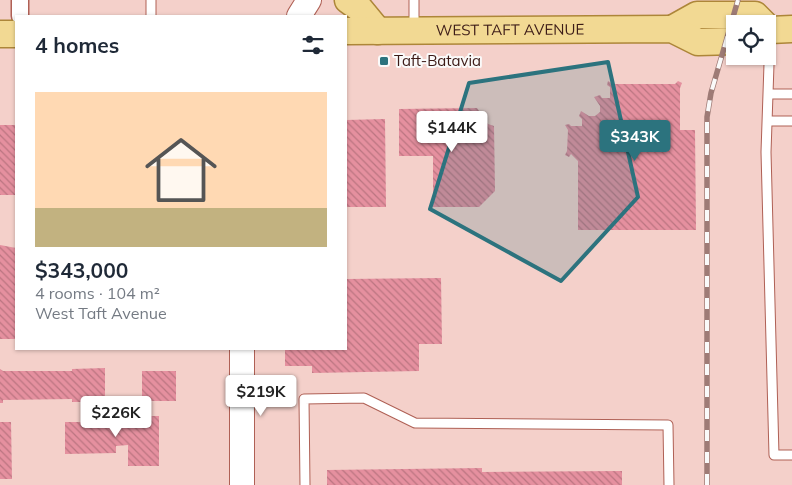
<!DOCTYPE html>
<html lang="en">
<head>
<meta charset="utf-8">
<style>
	:root { --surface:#fff; --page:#f2f2f3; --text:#1f2937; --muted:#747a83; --line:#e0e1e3; --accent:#2c737e }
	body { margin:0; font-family:Mulish,sans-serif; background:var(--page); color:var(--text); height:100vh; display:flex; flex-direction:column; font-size:19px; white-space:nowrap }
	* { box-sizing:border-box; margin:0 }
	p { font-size:16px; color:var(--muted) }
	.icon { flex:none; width:28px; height:28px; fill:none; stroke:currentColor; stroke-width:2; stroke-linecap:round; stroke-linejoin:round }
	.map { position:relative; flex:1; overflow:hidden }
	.side { position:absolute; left:15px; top:15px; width:332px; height:335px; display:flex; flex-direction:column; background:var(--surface); border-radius:0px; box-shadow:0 1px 4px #0004 }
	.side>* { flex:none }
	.tools { position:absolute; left:726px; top:15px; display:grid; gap:10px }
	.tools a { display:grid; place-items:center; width:50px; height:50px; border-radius:0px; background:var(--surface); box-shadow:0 1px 4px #0004; font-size:25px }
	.price { position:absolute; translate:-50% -42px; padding:0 11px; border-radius:5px; background:#fff; color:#222; font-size:16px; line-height:32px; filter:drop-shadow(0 1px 2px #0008) }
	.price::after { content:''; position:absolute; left:50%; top:30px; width:15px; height:11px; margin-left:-8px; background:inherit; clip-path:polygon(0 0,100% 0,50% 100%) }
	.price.current { background:var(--accent); color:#fff }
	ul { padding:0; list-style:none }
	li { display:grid; align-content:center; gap:10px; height:265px; padding:0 20px }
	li+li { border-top:1px solid var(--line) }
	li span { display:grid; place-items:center; height:155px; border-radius:0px; color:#555 }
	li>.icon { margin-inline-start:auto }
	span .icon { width:90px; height:90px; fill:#fffc; stroke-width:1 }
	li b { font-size:21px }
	h2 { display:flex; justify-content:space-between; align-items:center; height:60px; padding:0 20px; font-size:21px }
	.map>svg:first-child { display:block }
	.building { fill:url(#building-back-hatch) }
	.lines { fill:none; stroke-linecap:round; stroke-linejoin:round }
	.lane-casing { stroke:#af6055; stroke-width:11 }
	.street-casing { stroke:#af6055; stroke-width:19 }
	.secondary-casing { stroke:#af6055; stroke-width:26 }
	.primary-casing { stroke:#ad8639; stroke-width:29 }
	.lane { stroke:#fff; stroke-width:9 }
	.street { stroke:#fff; stroke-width:16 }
	.secondary { stroke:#fff; stroke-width:24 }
	.primary { stroke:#f2d993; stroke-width:26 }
	.rail-casing { stroke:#9e7b76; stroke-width:5.5 }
	.rail { stroke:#fafafa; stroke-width:4; stroke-dasharray:11; stroke-linecap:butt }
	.marked { fill:#2c737e; fill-opacity:0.2; stroke:#2c737e; stroke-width:4; stroke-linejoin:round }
	.poi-dot { fill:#2c737e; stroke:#fafafa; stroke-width:2 }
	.labels { text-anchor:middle; stroke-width:4; stroke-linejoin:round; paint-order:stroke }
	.street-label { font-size:15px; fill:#3c1b17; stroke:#fafafa }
	.poi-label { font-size:15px; fill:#3c1b17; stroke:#fafafa; text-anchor:start }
</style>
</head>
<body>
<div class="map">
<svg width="792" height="485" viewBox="0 0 792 485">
	<defs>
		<pattern id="building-back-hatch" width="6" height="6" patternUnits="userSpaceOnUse" patternTransform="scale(1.25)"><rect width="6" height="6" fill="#e5909f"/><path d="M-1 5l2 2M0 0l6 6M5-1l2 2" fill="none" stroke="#bb7581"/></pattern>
	</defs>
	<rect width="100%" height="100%" fill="#f4d0ca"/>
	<!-- building -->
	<g class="building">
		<polygon points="608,81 613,84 675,84 678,81 682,83 680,88 680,130 695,130 696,230 578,230 578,161 571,154 569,157 565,155 567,151 568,130 565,125 569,124 571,126 582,126 582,119 579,116 581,111 589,116 595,116 600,112 600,106 594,97 600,95 602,98 610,98 610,87 607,85"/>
		<polygon points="477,108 488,124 494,126 495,191 479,207 433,207 433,156 399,156 399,109"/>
		<polygon points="385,119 386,207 346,207 346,120"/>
		<rect x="0" y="125" width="16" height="70"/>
		<polygon points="0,245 16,248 16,339 0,339"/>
		<polygon points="441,278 442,344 419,344 419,371 312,373 312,366 285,366 285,349 346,349 346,279"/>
		<polygon points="105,368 105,402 72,402 72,399 3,400 3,403 0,403 0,369 3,371 72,371 72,369"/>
		<rect x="142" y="371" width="34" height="30"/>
		<polygon points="91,416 159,416 159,466 128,466 128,445 116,446 116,453 65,454 65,422 91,422"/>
		<polygon points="0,422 11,422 12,479 0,479"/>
		<polygon points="482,468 482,472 622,471 622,485 327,485 327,470"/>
	</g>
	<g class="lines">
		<!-- lane casing -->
		<g class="lane-casing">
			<g id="lane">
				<polyline points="151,0 151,16"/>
				<polyline points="414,0 414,27"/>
				<polyline points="770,35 766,152 774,455 792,455"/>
				<polyline points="770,94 792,94"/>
				<polyline points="768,121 792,121"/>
				<polyline points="305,485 304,399 364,398 415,423 668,425 669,485"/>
			</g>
		</g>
		<!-- street casing -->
		<g class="street-casing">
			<polyline id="street" points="20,16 20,0"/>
		</g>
		<!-- secondary casing -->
		<g class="secondary-casing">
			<g id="secondary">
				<polyline points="299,16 309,0"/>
				<polyline points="242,349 242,485"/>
			</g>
		</g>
		<!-- primary casing -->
		<g class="primary-casing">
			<g id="primary">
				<polyline points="348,0 359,8 378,31"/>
				<polyline points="672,29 697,15 755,15 764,24"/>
				<path id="s1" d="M346,31L672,29L698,42L735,41"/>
				<polyline points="768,32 770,30 792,29"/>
				<polyline points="0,34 16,34"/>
			</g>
		</g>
		<!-- lane -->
		<use href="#lane" class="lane"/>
		<!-- street -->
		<use href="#street" class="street"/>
		<!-- secondary -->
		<use href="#secondary" class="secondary"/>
		<!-- primary -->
		<use href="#primary" class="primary"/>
		<!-- rail casing -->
		<g class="rail-casing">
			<polyline id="rail" points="707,485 707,117 711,93 738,0"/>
		</g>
		<!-- rail -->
		<use href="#rail" class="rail"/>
	</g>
	<!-- marked area -->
	<path class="marked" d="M608,62L638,197L561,281L430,209L469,83Z"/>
	<!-- markers -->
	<rect class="poi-dot" x="379" y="56" width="10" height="10" rx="2.5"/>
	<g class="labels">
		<!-- street labels -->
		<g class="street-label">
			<text dy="5" stroke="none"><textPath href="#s1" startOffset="164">WEST TAFT AVENUE</textPath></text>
		</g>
		<!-- poi labels -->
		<g class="poi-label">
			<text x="394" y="66">Taft-Batavia</text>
		</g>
	</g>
</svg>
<div class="tools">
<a><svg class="icon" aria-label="locate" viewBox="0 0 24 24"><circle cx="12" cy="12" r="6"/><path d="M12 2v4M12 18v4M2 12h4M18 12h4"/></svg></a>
</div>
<b class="price" style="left:452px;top:153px">$144K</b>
<b class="price current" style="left:635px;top:162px">$343K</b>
<b class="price" style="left:261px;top:417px">$219K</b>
<b class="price" style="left:116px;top:438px">$226K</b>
<section class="side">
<h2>4 homes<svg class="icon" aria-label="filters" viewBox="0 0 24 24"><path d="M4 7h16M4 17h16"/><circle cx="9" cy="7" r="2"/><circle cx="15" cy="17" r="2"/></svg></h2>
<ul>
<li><span style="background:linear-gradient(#ffd9b3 75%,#c2b280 0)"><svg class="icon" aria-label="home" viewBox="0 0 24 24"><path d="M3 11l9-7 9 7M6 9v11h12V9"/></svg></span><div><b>$343,000</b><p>4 rooms · 104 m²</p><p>West Taft Avenue</p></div></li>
</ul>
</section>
</div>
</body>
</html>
